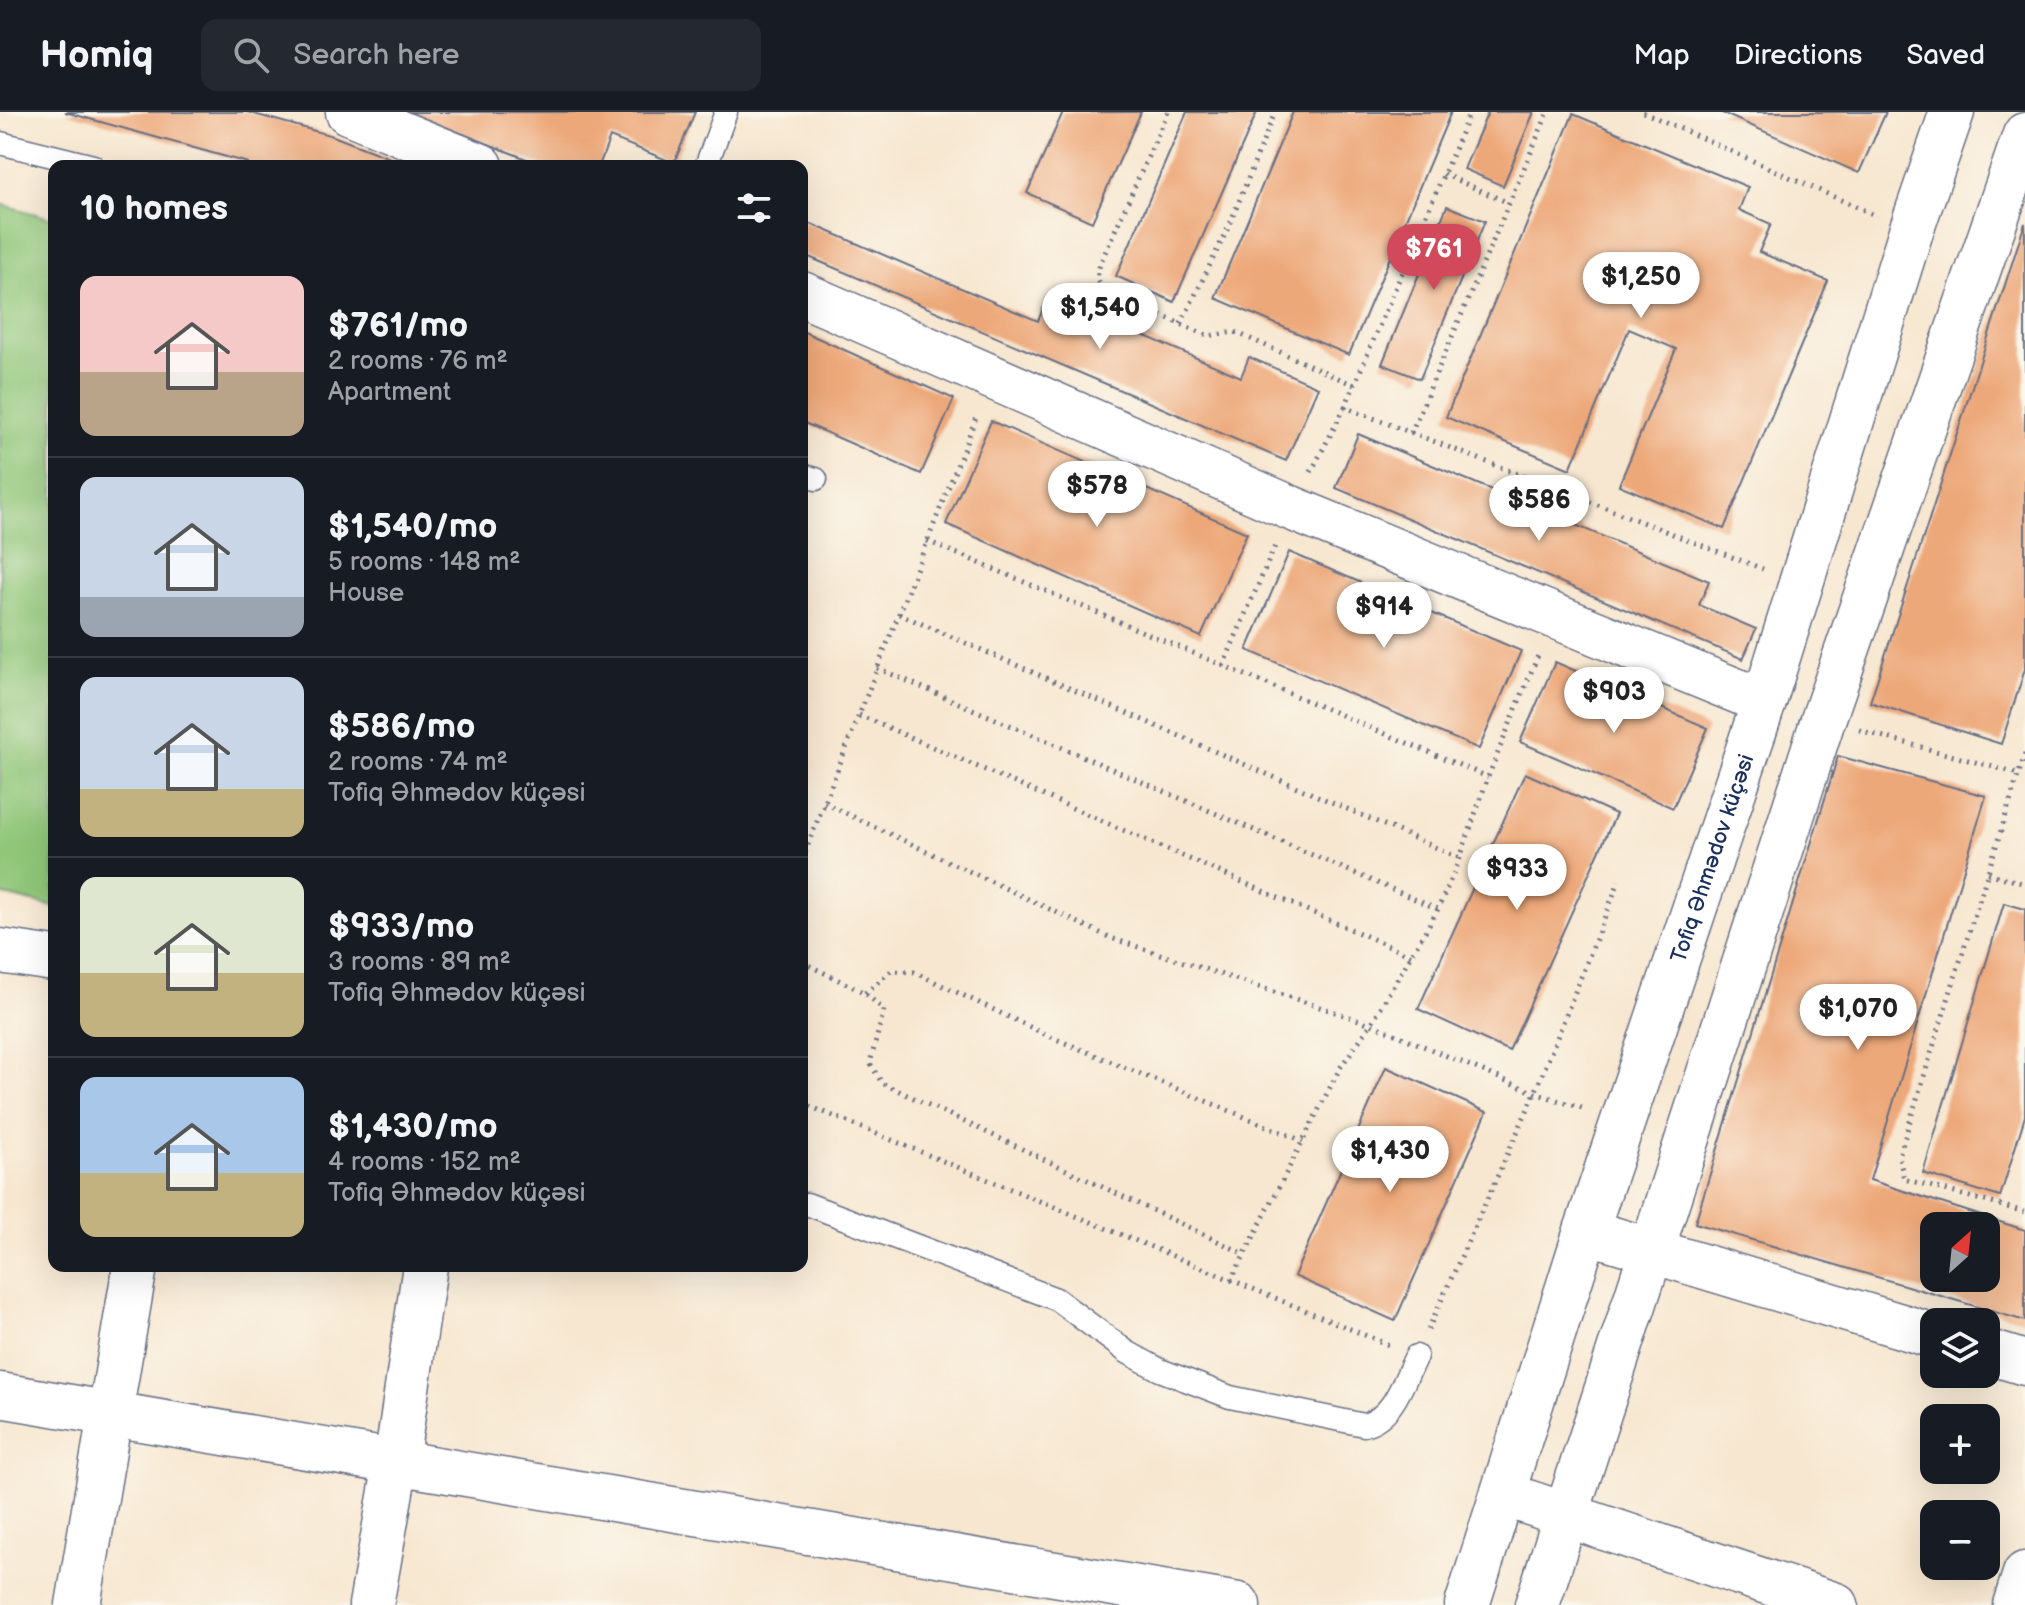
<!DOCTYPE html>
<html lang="en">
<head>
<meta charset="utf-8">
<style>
	:root { --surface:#171b24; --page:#242831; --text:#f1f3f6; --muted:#9ea1a6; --line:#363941; --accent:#d1495b }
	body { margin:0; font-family:"Balsamiq Sans",sans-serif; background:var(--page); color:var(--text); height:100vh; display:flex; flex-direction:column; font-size:30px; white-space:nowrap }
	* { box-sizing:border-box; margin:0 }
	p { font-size:26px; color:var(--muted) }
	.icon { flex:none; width:44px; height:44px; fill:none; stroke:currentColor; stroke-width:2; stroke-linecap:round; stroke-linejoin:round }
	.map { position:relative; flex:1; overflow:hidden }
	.drawer { position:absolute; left:48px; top:48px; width:760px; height:1112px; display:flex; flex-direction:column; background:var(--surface); border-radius:16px; box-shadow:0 8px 32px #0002 }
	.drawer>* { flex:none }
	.needle { width:52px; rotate:27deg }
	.tools { position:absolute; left:1920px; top:1100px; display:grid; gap:16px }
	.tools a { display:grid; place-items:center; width:80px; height:80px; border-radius:16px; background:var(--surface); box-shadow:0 8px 32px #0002; font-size:40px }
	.price { position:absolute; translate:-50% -68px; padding:0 18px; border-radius:28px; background:#fff; color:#222; font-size:26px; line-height:52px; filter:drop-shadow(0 2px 4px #0008) }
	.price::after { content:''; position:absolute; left:50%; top:48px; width:24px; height:18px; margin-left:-12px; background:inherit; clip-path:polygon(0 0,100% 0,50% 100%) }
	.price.active { background:var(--accent); color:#fff }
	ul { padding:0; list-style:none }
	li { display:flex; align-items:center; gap:24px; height:200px; padding:0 32px }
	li+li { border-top:2px solid var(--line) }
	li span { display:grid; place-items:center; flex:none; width:224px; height:160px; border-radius:16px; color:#555 }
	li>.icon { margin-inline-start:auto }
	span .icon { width:96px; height:96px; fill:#fffc; stroke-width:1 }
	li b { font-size:34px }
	h2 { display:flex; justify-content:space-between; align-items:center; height:96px; padding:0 32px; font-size:34px }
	header { display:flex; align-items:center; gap:48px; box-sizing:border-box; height:112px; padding:0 40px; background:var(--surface); border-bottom:2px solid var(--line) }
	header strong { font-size:38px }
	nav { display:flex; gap:44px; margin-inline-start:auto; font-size:28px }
	.search { width:560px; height:72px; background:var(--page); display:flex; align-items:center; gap:20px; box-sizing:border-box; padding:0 28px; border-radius:16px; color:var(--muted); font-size:30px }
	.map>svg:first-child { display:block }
	.green { fill:#8fc678; stroke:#557a6b; stroke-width:2 }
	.building { fill:#eda879; fill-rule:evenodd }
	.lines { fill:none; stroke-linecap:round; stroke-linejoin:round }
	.service-casing { stroke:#686f86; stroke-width:25 }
	.minor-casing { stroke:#686f86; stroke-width:47 }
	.path { stroke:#686f86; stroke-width:5; stroke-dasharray:2 6; stroke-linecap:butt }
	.service { stroke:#fff; stroke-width:22 }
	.minor { stroke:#fff; stroke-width:44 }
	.labels { text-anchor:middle; stroke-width:6; stroke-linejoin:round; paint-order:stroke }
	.street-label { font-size:22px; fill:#1b2f5e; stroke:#fbf7ec }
</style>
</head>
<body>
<header>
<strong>Homiq</strong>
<div class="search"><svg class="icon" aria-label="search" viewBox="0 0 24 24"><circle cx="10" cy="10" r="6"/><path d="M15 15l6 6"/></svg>Search here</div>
<nav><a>Map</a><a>Directions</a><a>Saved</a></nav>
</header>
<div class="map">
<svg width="2025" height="1493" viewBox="0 0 2025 1493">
	<rect width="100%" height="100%" fill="#fbf7ec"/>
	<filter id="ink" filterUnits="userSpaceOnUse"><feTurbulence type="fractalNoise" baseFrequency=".0125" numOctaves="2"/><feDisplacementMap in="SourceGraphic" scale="16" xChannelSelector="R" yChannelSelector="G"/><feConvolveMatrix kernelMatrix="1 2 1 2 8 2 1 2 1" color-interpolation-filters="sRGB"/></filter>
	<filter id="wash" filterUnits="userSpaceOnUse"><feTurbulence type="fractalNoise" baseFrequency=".006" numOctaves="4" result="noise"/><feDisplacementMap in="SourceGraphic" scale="32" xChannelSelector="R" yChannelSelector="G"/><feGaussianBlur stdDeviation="1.8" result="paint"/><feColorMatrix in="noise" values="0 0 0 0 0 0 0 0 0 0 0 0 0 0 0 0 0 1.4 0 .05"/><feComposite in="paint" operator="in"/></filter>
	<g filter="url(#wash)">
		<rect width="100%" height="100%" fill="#f7e7d0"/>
		<!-- green -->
		<polygon class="green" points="0,92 54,107 54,795 0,782"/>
		<g id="blocks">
			<!-- building -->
			<g class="building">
				<polygon points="65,0 247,0 333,24 410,54 247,54 248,51"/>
				<polygon points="408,0 695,0 674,51 610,25 599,54 544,54"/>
				<polygon points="1063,0 1141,0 1092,110 1027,81"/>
				<polygon points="1187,0 1257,0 1174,190 1116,164"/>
				<polygon points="1293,0 1451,0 1349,243 1215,186"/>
				<polygon points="1488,0 1534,0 1503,74 1464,57"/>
				<polygon points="1720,0 1886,0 1859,61"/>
				<polygon points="1573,2 1748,75 1739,98 1771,112 1759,140 1828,169 1724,417 1619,373 1676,237 1629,217 1570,357 1446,305"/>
				<polygon points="1447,94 1485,109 1420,267 1382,252"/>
				<polygon points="802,108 1038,209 1049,183 1241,265 1249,245 1318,275 1286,349 802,142"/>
				<polygon points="2025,111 2025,557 2001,632 1870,590"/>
				<polygon points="802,219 954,287 921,362 802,310"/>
				<polygon points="991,309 1247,421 1201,525 946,412"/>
				<polygon points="1358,322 1709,469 1699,493 1756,517 1743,547 1336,376"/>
				<polygon points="1289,440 1521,539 1479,637 1247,538"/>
				<polygon points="1555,550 1708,616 1673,696 1520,630"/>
				<path d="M1838,644L1986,684L1870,1068L2025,1118V1209L1695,1111ZM1934,1114H1986V1166H1934Z"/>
				<polygon points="1525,661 1616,702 1509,939 1418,897"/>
				<polygon points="2004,791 2025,797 2025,1004 2000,1085 1923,1061"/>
				<polygon points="1386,955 1487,1000 1395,1209 1294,1164"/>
			</g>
		</g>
	</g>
	<g filter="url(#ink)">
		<use href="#blocks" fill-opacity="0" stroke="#686f86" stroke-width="2"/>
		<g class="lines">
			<!-- service casing -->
			<g class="service-casing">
				<g id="service">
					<polyline points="0,31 93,54"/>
					<polyline points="706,54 726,0"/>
					<polyline points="802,363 816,367"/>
					<path d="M807,1092L1056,1187L1127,1240L1160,1258L1230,1285L1364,1313C1394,1305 1403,1270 1416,1244"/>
				</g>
			</g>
			<!-- minor casing -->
			<g class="minor-casing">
				<g id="minor">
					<polyline points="348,0 481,54"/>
					<polyline points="802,182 1291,396 1764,590"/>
					<polyline points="0,839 54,847"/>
					<polyline points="1586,1119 1934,1224"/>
					<polyline points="1986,1239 2025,1251"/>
					<polyline points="0,1283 1238,1493"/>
					<polyline points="1503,1382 1836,1493"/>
					<polyline points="78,1493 135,1154"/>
					<polyline points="371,1493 396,1351 425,1154"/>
					<path id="s1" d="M1467,1493L1586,1119L1764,590L1911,119L1952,0"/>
					<polyline points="1537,1493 1823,608 2025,23"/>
					<polyline points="2015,1493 2025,1462"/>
				</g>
			</g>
			<!-- path -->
			<g class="path">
				<path d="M1168,0L1100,152C1096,165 1097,170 1106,180L1209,224L1235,220L1354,273"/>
				<polyline points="1643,0 1877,104"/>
				<polyline points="1443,62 1509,91"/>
				<polyline points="1181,212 1229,114 1275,0"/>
				<polyline points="1345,295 1470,0"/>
				<polyline points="1411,321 1548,0"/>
				<polyline points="1311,360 1345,295 1763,457"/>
				<polyline points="927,429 1488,665"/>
				<polyline points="899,502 1460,746"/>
				<polyline points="1223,554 1275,434"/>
				<polyline points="877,556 1438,797"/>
				<polyline points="859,603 1412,844"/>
				<polyline points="1859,618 2019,662"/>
				<polyline points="2025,642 1899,1044 1904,1067 2025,1100"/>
				<polyline points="824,691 1111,826 1371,912 1535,981 1585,997"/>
				<polyline points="802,748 977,303"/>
				<polyline points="1988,761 2025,772"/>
				<polyline points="802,850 865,881 884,898 870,951 882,971 1245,1142"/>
				<polyline points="865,881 891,859 914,860 1051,925 1303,1029"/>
				<polyline points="802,991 1389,1233"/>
				<polyline points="1231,1169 1340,956 1371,912 1438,797 1460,746 1488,665 1539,541"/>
				<polyline points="1428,1218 1535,981 1619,769"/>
			</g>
			<!-- service -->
			<use href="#service" class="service"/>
			<!-- minor -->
			<use href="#minor" class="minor"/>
		</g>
	</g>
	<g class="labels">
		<!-- street labels -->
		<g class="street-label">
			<text dy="8" stroke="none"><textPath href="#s1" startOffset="786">Tofiq Əhmədov küçəsi</textPath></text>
		</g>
	</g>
</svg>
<div class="tools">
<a><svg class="needle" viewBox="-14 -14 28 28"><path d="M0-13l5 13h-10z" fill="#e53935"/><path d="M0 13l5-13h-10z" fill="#9ea1a6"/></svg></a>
<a><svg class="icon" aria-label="layers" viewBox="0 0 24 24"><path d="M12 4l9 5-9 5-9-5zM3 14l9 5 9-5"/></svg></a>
<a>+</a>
<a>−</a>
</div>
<b class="price active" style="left:1434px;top:180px">$761</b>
<b class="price" style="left:1641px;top:208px">$1,250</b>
<b class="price" style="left:1100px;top:239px">$1,540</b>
<b class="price" style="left:1097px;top:417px">$578</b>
<b class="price" style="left:1539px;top:431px">$586</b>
<b class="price" style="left:1384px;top:538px">$914</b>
<b class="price" style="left:1614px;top:623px">$903</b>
<b class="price" style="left:1517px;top:800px">$933</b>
<b class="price" style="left:1858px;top:940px">$1,070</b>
<b class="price" style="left:1390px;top:1082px">$1,430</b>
<section class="drawer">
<h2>10 homes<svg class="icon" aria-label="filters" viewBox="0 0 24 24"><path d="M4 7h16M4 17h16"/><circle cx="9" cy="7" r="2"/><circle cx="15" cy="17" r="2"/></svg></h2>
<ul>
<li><span style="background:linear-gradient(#f6c9c9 60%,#b9a48a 0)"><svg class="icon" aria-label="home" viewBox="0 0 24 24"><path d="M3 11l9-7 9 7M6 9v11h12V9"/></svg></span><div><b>$761/mo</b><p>2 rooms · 76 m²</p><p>Apartment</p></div></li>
<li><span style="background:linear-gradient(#c9d6e8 75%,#9aa5b1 0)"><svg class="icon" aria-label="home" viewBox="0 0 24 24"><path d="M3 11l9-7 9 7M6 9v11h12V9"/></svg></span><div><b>$1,540/mo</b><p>5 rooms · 148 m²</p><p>House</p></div></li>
<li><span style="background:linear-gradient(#c9d6e8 70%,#c2b280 0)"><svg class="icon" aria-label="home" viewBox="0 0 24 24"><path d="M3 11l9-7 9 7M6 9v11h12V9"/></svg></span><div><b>$586/mo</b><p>2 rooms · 74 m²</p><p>Tofiq Əhmədov küçəsi</p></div></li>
<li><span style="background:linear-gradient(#dfe7d0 60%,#c2b280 0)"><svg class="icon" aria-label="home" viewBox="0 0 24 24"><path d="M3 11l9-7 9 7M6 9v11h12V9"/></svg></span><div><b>$933/mo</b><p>3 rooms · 89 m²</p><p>Tofiq Əhmədov küçəsi</p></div></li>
<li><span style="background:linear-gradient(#a9c7e8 60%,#c2b280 0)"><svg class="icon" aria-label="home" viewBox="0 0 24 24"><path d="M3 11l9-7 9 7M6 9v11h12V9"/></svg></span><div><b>$1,430/mo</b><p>4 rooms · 152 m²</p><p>Tofiq Əhmədov küçəsi</p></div></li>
</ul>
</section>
</div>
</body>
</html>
